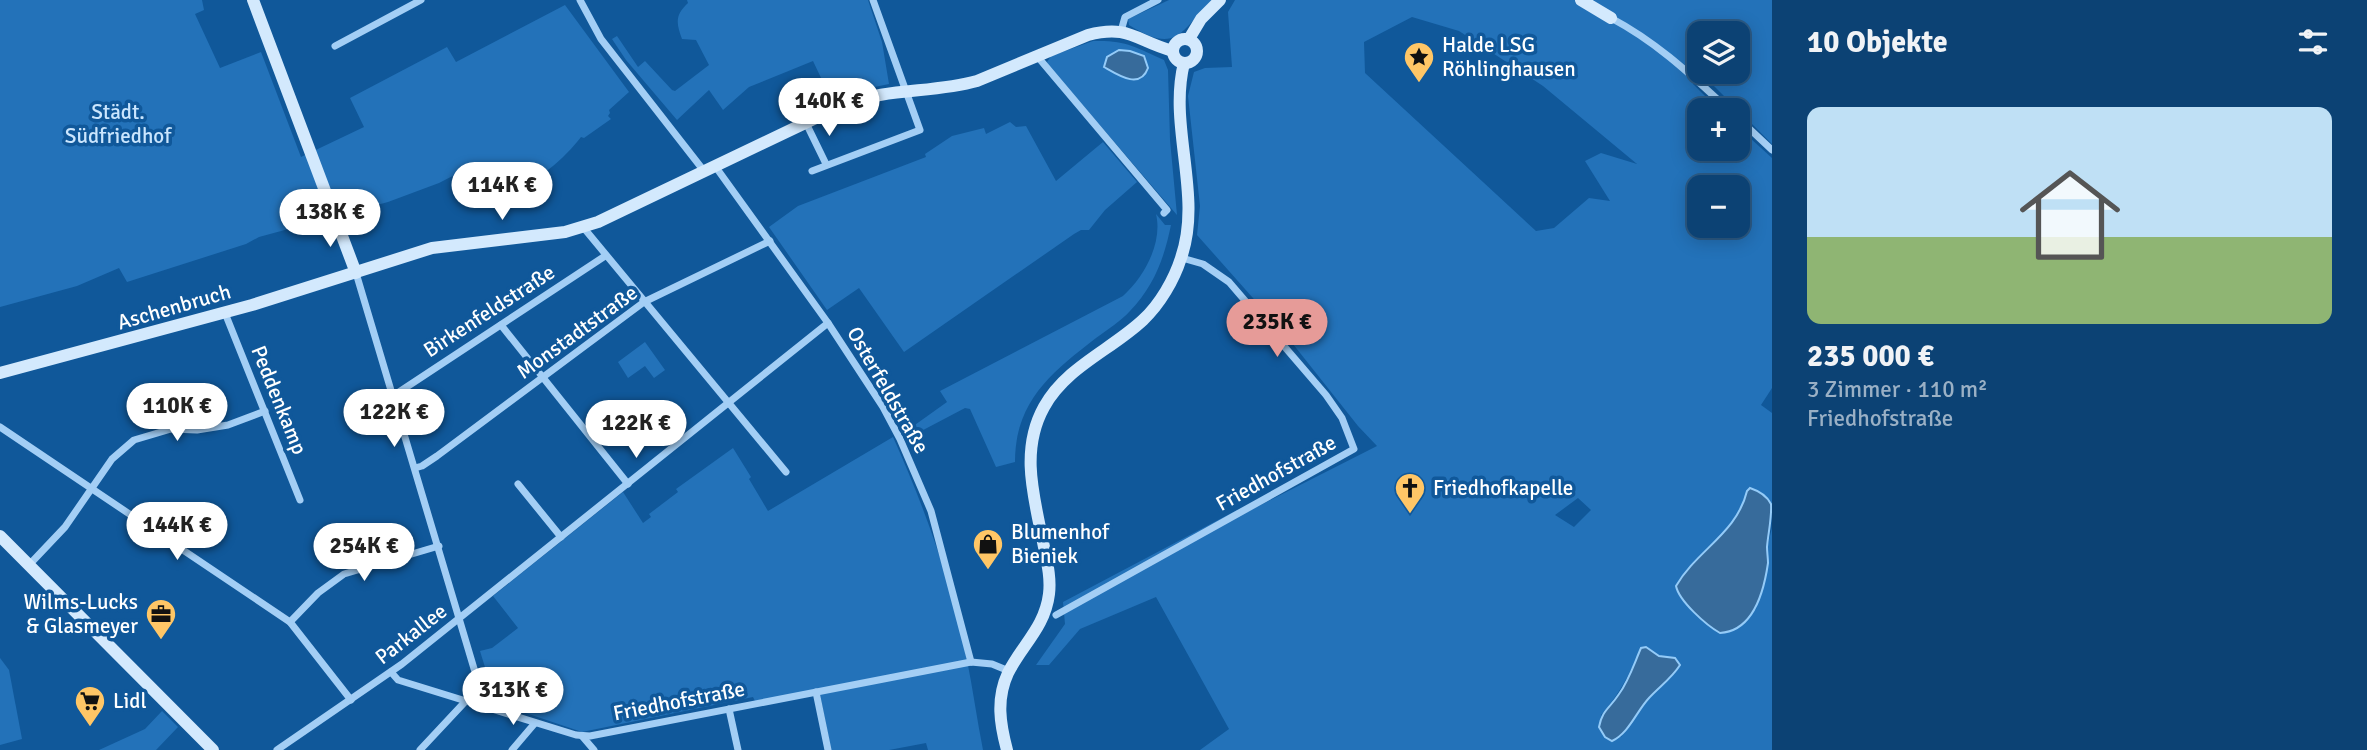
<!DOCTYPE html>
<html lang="de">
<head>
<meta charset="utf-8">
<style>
	:root { --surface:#0c4274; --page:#1a4d7c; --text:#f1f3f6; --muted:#9ab0c5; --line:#2c5b86; --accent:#e69b98 }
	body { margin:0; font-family:Signika,sans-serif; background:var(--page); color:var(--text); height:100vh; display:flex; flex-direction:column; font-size:26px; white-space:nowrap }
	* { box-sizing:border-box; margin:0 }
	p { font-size:23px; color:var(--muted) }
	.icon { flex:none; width:38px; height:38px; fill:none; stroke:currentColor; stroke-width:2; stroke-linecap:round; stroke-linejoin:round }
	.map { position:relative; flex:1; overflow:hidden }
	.panel { display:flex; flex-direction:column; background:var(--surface); width:595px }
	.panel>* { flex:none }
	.buttons { position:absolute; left:1687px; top:21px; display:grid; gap:14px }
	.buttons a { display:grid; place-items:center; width:63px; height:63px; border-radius:14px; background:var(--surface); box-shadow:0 4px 18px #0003,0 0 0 2px var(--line); font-size:35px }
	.price { position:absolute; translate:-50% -60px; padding:0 16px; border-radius:24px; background:#fff; color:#222; font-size:23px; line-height:46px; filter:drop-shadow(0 2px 4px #0008) }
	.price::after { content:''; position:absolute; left:50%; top:42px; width:21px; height:16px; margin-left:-10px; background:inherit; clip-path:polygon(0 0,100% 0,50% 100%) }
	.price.active { background:var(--accent); color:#111 }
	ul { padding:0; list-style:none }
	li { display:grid; align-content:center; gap:14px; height:371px; padding:0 35px }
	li+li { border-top:2px solid var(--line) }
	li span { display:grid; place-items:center; height:217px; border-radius:14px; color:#555 }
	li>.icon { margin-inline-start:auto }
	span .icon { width:126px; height:126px; fill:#fffc; stroke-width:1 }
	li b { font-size:30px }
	h2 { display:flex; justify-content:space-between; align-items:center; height:84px; padding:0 35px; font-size:30px }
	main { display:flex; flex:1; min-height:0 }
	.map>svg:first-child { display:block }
	.green { fill:#2372b9; fill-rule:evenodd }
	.water { fill:#376b9b; stroke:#94cbf8; stroke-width:2 }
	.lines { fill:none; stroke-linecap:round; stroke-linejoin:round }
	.street { stroke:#a3cef5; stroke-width:7 }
	.secondary { stroke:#d3e9fd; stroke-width:12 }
	.labels { text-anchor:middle; stroke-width:7; stroke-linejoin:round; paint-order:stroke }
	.poi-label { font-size:21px; fill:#fff; stroke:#10589a; text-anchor:start }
	.park-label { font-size:21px; fill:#cbe6fe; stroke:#10589a }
	.street-label { font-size:21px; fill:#fff; stroke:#10589a }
</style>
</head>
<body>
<main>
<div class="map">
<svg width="1772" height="750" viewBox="0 0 1772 750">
	<rect width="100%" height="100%" fill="#10589a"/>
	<!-- green -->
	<g class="green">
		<path d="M0,0H202L204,10L195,14L220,68L261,52L301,157L364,127L350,98L447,47L456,62L565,5L629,92L609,110L610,113L608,116L611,119L584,138L581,137C562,162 525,193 493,195L476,164L439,183L388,202L259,237L246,244L127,282L119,268L77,286L0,307Z"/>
		<path d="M687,0H868L882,42L889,84L855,91L832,101L813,61L749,87L723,110L709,90L677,120L626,60L612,39L617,36L638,67L645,61L672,90L675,91L709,65L696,40L682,39C676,23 675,15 688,3Z"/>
		<path d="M1169,0H1212C1180,32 1177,55 1129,25L1128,19Z"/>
		<path d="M1235,0H1772V144L1702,74L1693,84L1719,110H1699V149H1738V127L1772,158V388L1761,405L1772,413V509L1771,504L1745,497C1744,519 1719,533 1708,550C1702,560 1696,595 1693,609L1713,629L1720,633L1756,609L1768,562L1767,548L1772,528V750H1200L1229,729L1156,597L1080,629L1049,665H1036L1065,624L1063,602L1237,510L1241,515L1377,446L1358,426L1285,334L1197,235L1200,206L1188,96L1194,72L1205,68L1232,67L1228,12ZM1412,17L1459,31L1543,86L1637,164L1601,153L1585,161L1610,201L1589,198L1554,228L1536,231L1365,73L1364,42ZM1699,33H1738V72H1699ZM1699,187H1738V226H1699ZM1578,498L1591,510L1574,527L1555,515ZM1646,647L1659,656L1675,658V673L1638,710L1621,737L1601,715C1621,692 1629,675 1641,648Z"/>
		<path d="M1093,41C1126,40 1135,47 1164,60L1168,70L1170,140L1177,215L1049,66L1047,62L1051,56Z"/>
		<polygon points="1010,122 1016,127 1026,126 1056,181 1103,142 1137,182 1105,210 1089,230 1081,230 1074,234 904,352 859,288 827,310 769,227 798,206 926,157 925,154 952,136 984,128 986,134"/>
		<path d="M1156,214L1165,225H1171C1164,259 1154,286 1130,311C1121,321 1107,330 1096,338C1052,372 1015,401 1015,462L996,467L970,409L965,408L908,438L905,432L947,402L940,391L1123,296C1144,277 1163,243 1156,214Z"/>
		<polygon points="645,342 665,370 654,378 645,366 628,378 618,362"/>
		<path d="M893,437C925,508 952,584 967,660C973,690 977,720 983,750H928L926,743L889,750H831L819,689L755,701L753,697L582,732L496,703L480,651L492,648L518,628L493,596L623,492L643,523L651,517L649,514L678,492L676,489L733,448L751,477L749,479L768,511Z"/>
		<polygon points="0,658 9,670 22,739 0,745"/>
		<polygon points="162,711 178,727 156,750 99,750 145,729"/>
	</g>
	<!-- water -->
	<g class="water">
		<path d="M1119,50L1130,51L1144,56L1148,68C1140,90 1118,75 1104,67L1107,57Z"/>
		<path d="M1750,488C1759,491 1767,496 1771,504C1772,518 1768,534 1767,547C1767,552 1768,558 1768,563C1764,591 1754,631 1720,633C1706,625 1679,601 1676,586C1697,550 1737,533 1747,491Z"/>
		<path d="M1646,647L1659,656L1675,658L1680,665C1672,678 1659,687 1649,698C1636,712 1629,733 1612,741L1605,737L1599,727C1602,710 1610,708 1619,694C1629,680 1634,664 1641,648Z"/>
	</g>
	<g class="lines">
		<!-- street -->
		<g class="street">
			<polyline points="580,0 601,39 704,171"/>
			<path d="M1611,18C1658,43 1691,75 1729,110"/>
			<polyline points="1121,31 1125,17 1158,0"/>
			<polyline points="335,46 421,0"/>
			<polyline points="1037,56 1167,210 1164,213"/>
			<polyline points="1738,118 1772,150"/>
			<polyline points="806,123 826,164"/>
			<polyline points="715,166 828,323 883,407 900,439 931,511 971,662"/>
			<polyline points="812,171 920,130 873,0"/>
			<polyline points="583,227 786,472"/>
			<polyline points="356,273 478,682 477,689 420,750"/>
			<polyline points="225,313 300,500"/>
			<polyline points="501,325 628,484"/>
			<polyline points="392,394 399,392 605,256"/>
			<polyline points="0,427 290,622 351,700"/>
			<polyline points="415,468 422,466 437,456 644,302 770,241"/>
			<polyline points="518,484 561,537"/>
			<polyline points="29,565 65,527 112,459 134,440 171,429 197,430 228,425 265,411"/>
			<polyline points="1056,615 1354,449 1342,418 1326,395 1229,282 1203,264 1182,258"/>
			<polyline points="290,622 318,593 344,574 439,546"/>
			<polyline points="391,672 398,680 576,735 590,736 971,662 992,664 1009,671"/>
			<polyline points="816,692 828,750"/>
			<polyline points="729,709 738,750"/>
			<polyline points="582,736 594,750"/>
			<polyline points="277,750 402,664 828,323"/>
			<polyline points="512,750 535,723"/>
		</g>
		<!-- secondary -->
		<g class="secondary">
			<polyline points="253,0 356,273"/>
			<polyline points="1581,0 1611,18"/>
			<circle cx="1185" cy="51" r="12"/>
			<polyline points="1189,39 1201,19 1220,0"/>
			<path d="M0,373L252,305L432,248L565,232L598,222L845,104C888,88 934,93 977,81L1088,35C1129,24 1136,41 1173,51"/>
			<polyline points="0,536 213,750"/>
			<path d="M1007,750C1000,724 996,699 1008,673C1022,645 1045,627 1049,594C1051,578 1047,562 1044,547C1035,500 1019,452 1044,407C1066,367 1111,350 1143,320C1160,304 1174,280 1181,258C1203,195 1168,127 1184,63"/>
		</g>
	</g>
	<!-- icons -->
	<defs>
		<g id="sight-pin" transform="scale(1.575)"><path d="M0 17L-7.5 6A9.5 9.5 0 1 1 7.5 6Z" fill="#ffc666" stroke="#10589a"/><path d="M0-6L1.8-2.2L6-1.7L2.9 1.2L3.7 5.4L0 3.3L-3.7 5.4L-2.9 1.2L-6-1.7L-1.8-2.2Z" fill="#111"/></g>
		<g id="church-pin" transform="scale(1.575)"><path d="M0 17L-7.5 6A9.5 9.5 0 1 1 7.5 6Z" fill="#ffc666" stroke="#10589a"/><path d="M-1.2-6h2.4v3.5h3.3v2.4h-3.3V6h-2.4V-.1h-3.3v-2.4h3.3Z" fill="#111"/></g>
		<g id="shop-pin" transform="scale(1.575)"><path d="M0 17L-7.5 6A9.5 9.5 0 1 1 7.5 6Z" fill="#ffc666" stroke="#10589a"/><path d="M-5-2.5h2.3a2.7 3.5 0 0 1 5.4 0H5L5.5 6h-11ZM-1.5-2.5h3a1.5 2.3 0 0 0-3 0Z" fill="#111"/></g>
		<g id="office-pin" transform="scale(1.575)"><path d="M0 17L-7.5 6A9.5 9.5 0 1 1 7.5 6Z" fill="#ffc666" stroke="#10589a"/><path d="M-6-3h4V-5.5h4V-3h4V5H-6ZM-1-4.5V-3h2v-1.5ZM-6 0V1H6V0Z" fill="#111"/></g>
		<g id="supermarket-pin" transform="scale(1.575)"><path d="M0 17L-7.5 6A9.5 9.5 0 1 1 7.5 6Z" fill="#ffc666" stroke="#10589a"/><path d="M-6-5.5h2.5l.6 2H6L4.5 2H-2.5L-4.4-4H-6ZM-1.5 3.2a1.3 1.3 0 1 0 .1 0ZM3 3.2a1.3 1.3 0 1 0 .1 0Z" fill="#111"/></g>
	</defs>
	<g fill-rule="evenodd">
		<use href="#sight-pin" x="1419" y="57"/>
		<use href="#church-pin" x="1410" y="488"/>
		<use href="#shop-pin" x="988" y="544"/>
		<use href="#office-pin" x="161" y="614"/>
		<use href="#supermarket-pin" x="90" y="701"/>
	</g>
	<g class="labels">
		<!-- poi labels -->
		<g class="poi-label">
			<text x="1442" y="52">Halde LSG<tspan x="1442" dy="24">Röhlinghausen</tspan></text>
			<text x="1433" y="495">Friedhofkapelle</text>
			<text x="1011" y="539">Blumenhof<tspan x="1011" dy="24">Bieniek</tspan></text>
			<text x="138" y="609" text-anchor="end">Wilms-Lucks<tspan x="138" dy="24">&amp; Glasmeyer</tspan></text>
			<text x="113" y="708">Lidl</text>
		</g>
		<!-- park labels -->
		<g class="park-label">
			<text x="118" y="119">Städt.<tspan x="118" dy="24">Südfriedhof</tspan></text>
		</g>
		<!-- street labels -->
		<g class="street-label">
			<text transform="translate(174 307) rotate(-16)" y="7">Aschenbruch</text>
			<text transform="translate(489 311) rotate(-33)" y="7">Birkenfeldstraße</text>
			<text transform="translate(577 332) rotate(-36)" y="7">Monstadtstraße</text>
			<text transform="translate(888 390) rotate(60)" y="7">Osterfeldstraße</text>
			<text transform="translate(279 400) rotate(68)" y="7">Peddenkamp</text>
			<text transform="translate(1276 473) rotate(-29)" y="7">Friedhofstraße</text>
			<text transform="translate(411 634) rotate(-38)" y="7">Parkallee</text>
			<text transform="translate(679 701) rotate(-11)" y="7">Friedhofstraße</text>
		</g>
	</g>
</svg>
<div class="buttons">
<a><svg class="icon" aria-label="layers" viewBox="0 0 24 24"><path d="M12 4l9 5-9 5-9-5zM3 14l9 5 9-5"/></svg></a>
<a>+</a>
<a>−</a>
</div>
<b class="price" style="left:829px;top:138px">140K €</b>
<b class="price" style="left:502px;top:222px">114K €</b>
<b class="price" style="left:330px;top:249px">138K €</b>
<b class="price active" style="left:1277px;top:359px">235K €</b>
<b class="price" style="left:177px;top:443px">110K €</b>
<b class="price" style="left:394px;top:449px">122K €</b>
<b class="price" style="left:636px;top:460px">122K €</b>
<b class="price" style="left:177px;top:562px">144K €</b>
<b class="price" style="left:364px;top:583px">254K €</b>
<b class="price" style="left:513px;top:727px">313K €</b>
</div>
<section class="panel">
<h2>10 Objekte<svg class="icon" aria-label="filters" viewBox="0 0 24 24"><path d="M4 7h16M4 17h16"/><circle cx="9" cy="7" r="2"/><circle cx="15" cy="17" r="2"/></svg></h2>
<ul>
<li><span style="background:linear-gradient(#bfe0f5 60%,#8fb573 0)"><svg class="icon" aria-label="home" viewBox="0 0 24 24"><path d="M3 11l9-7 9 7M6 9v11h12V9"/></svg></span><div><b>235 000 €</b><p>3 Zimmer · 110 m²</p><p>Friedhofstraße</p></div></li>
</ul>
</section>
</main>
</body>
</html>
